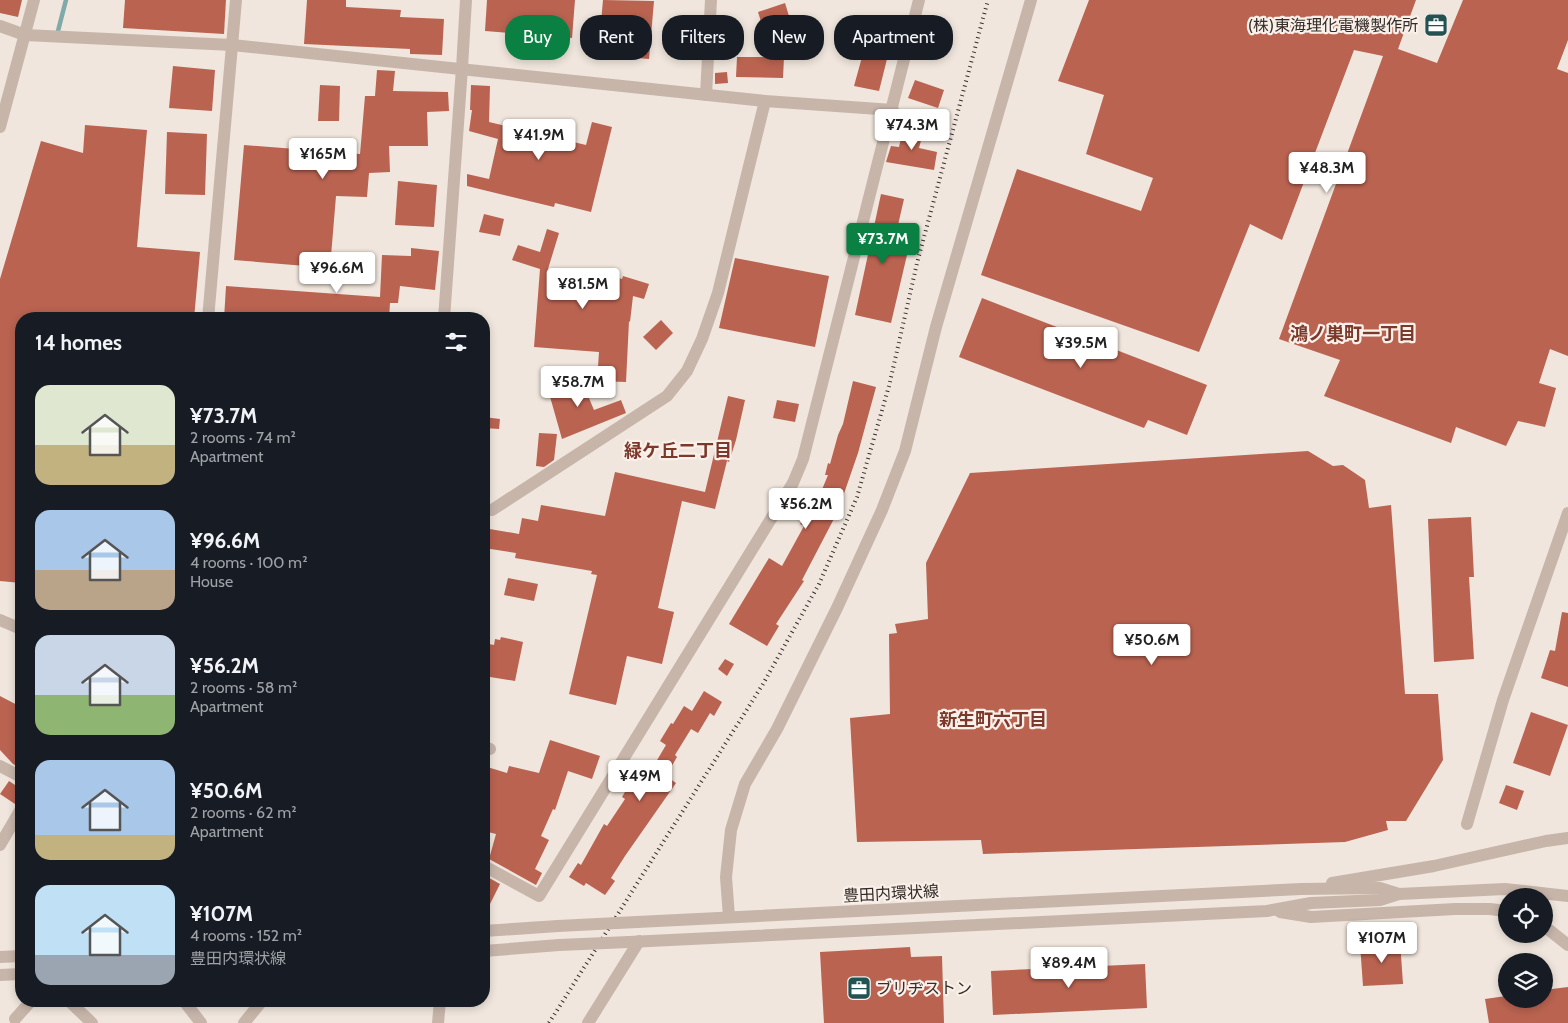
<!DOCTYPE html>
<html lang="en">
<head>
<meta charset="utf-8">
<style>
	:root { --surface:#171b24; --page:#242831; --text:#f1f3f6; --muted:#9ea1a6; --accent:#0b8043 }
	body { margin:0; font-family:Cabin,"Noto Sans JP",sans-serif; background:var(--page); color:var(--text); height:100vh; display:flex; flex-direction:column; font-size:19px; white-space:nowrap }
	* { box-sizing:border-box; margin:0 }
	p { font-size:16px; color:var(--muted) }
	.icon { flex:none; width:28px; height:28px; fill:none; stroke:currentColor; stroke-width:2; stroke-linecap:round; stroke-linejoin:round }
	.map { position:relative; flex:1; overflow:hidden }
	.details { position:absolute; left:15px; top:312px; width:475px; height:695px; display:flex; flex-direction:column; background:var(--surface); border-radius:20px; box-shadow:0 2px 8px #0003 }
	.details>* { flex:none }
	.banner { position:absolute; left:505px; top:15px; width:475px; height:45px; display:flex; gap:10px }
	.buttons { position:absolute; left:1498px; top:888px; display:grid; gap:10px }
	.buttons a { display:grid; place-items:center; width:55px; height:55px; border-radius:50%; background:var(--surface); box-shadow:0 2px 8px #0003; font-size:25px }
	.price { position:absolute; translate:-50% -42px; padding:0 11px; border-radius:5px; background:#fff; color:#222; font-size:16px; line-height:32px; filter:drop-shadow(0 1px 2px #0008) }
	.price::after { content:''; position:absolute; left:50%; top:30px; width:15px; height:11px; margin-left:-8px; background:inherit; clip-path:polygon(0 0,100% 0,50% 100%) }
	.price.active { background:var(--accent); color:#fff }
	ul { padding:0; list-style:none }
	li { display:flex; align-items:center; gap:15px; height:125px; padding:0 20px }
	li span { display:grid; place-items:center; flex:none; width:140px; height:100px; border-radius:15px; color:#555 }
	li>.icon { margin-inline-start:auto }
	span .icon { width:60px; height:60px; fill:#fffc; stroke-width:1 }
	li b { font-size:21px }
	h2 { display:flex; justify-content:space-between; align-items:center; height:60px; padding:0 20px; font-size:21px }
	.chip { padding:0 18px; border-radius:20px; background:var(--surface); box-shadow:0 2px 8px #0003; font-size:18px; line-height:45px }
	.chip.active { background:var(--accent); color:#fff }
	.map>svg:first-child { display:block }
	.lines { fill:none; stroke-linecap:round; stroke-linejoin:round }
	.stream { stroke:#7faaa9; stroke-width:4.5 }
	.building { fill:#ba6351 }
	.minor { stroke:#c7b5aa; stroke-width:12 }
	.tertiary { stroke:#c7b5aa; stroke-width:12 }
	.rail { stroke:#352c29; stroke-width:4; stroke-dasharray:1 4; stroke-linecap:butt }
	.tertiary-bridge { stroke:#c7b5aa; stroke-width:12 }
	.labels { text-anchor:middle; stroke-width:4.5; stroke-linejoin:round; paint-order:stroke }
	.poi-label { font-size:16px; fill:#352c29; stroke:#f8f0e9; text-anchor:end }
	.street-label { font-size:16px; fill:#352c29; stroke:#f8f0e9 }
	.neighbourhood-label { font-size:18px; font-weight:bold; fill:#7c382a; stroke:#f8f0e9 }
</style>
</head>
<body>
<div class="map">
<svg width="1568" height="1023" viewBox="0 0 1568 1023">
	<rect width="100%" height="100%" fill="#f0e6dd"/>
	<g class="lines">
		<!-- stream -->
		<polyline class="stream" points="58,31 66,0"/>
	</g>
	<!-- building -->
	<g class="building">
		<polygon points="0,0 22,0 18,17 0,13"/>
		<polygon points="125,0 226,0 224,34 123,28"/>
		<polygon points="307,0 346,0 346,7 401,10 400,17 444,19 442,55 410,54 410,49 304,44"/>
		<polygon points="487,0 575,0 572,38 485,31"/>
		<polygon points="603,0 654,1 649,59 598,55"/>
		<polygon points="1089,0 1416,0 1398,49 1437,63 1463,0 1568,0 1568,40 1557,69 1568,73 1568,356 1550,349 1539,383 1556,388 1545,427 1518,421 1506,446 1456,427 1451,443 1324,396 1340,360 1279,339 1383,56 1354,50 1282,240 1250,224 1199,352 981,275 1017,169 1141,211 1153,178 1086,154 1104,95 1058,81"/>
		<polygon points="785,3 789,16 762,25 758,12"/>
		<polygon points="872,21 903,29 900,41 892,39 879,91 854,86"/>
		<polygon points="737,57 784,57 783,78 736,77"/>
		<polygon points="173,66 215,70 212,111 169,108"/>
		<polygon points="377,70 395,71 393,91 448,92 449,111 427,112 428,146 389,146 390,172 369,173 367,197 336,196 330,268 234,260 244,145 360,154 365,96 375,96"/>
		<polygon points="727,72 728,83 715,84 715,73"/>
		<polygon points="915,80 944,90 938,108 908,98"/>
		<polygon points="320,85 340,86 339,121 318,121"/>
		<polygon points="471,85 490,86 489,122 586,145 592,122 612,127 591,212 555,203 554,207 467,186 467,174 489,179 498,139 469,131 472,110 470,110"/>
		<polygon points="85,125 147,130 137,247 200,252 194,319 21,319 21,583 0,581 0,279 41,141 83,153"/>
		<polygon points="904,125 924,129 919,148 937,152 934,170 886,162 891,146 899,147"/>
		<polygon points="167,132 207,134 205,195 165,194"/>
		<polygon points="398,181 437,185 434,227 395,225"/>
		<polygon points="881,194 904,199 892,251 907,255 891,323 855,315"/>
		<polygon points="484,214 504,219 500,236 479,232"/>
		<polygon points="547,229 559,233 548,269 596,272 622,279 623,276 649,284 644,299 633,296 630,322 629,321 626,382 597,381 599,352 534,347 540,269 512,260 518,245 540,252"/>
		<polygon points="411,248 439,251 435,290 400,286 398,303 390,303 389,319 224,319 226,286 380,297 382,255 411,256"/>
		<polygon points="735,258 829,276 815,347 719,328"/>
		<polygon points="982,298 1207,385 1187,435 1148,420 1144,428 959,357"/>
		<polygon points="661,320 673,333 656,350 643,337"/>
		<polygon points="545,379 583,384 594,410 621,400 626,413 562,439"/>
		<polygon points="853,381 876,387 858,453 838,511 802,580 804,581 776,624 779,626 767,646 729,624 769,558 782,566 804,526 800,524 813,502 816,504 828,475 825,475 828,463 830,464 838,435 843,424"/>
		<polygon points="728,396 745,400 736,440 729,462 727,461 715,509 682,501 658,608 674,612 662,664 627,656 616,705 569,694 597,575 591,574 592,571 515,558 516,553 484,548 484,528 519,534 522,518 538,521 541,505 605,516 615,472 705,492"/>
		<polygon points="777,400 799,404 795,422 773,418"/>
		<polygon points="484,417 500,419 499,429 484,428"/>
		<polygon points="539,433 557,434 554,460 544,467 536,466"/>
		<polygon points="1308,451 1333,466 1343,465 1365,480 1369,508 1391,505 1405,694 1438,694 1443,760 1406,821 1386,821 1388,830 1345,842 983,854 981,840 857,842 850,718 890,714 889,634 897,633 895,624 928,619 926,563 970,473"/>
		<polygon points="1471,517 1474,577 1469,577 1474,659 1434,662 1428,519"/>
		<polygon points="508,578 538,584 534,601 504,595"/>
		<polygon points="1562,612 1568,613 1568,687 1541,678 1550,650 1555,651"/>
		<polygon points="501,637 523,642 515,681 484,676 484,643 494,645 495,639 500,640"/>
		<polygon points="725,659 734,664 727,676 718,669"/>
		<polygon points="704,691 722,702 714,716 710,713 698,733 691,729 675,755 677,757 666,776 676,783 625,856 611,878 615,881 605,895 586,883 584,886 569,877 578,863 581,865 604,824 607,826 625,799 622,797 629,785 632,786 647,763 653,767 666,745 660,741 671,723 673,724 684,706 692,711"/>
		<polygon points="0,696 21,707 21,768 13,764 0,750"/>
		<polygon points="1531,712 1568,725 1550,776 1513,763"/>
		<polygon points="550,740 600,756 592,779 568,771 555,810 553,809 541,836 549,840 535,869 542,873 536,885 489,859 496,834 484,831 484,766 507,773 509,766 539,773"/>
		<polygon points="9,781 21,789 21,794 15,804 0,794"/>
		<polygon points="1506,785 1524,791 1517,810 1499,803"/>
		<polygon points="484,875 500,884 484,916"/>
		<polygon points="1400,941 1403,984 1363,986 1360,944"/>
		<polygon points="910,947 911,957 942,956 944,1023 824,1023 820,952"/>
		<polygon points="1145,964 1147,1008 993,1015 991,971"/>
		<polygon points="1568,987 1568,1023 1489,1023 1485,999 1506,996 1506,999 1544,999 1544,990"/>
	</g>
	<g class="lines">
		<!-- minor -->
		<g class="minor">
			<polyline points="0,26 25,35 232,45 765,101 893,110"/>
			<polyline points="706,95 711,0"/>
			<polyline points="0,127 34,0"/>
			<polyline points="444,319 462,68"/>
			<polyline points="484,510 492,510 667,396 687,371 702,339 718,293 765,101"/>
			<polyline points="0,620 21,629"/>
			<polyline points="484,747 490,749"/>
			<polyline points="0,766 21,777"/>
			<polyline points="1467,824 1503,700 1568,513"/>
			<polyline points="0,845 21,809"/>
			<polyline points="484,866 539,896 793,483 803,459 919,0"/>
			<polyline points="729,917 726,877 731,830 745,784 777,729 837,608 882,510 905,451 936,327 1031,0"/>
			<polyline points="69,1001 92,1023"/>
			<polyline points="184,1001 201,1023"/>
			<polyline points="15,1019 31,1001"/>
			<polyline points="244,1023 262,1001"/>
			<polyline points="588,1023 639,941"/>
		</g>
		<!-- tertiary -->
		<g class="tertiary">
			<polyline points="462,68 466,0"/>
			<polyline points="208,319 236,0"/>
			<polyline points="1332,883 1434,866 1546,841 1568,838"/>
			<polyline points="1280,912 1311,917 1455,909 1490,909 1506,911"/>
			<polyline points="637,922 1301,889 1380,888 1399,894"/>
			<polyline points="1544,926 1568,945"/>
			<polyline points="484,931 558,926"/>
			<polyline points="629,942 1267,911 1311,903 1380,900 1399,894 1505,889 1568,896"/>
			<polyline points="484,951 559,945"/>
			<polyline points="0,957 21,956"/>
			<polyline points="0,975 21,974"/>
			<polyline points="438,1023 440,1001"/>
		</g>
		<!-- rail -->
		<polyline class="rail" points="549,1023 763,684 819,584 857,497 889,386 917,263 988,0"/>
		<!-- tertiary-bridge -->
		<g class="tertiary-bridge">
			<polyline points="558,926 637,922"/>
			<polyline points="559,945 629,942"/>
		</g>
	</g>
	<!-- icons -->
	<defs>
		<g id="office-square" transform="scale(1.25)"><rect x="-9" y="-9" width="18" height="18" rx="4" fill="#235252" stroke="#f8f0e9"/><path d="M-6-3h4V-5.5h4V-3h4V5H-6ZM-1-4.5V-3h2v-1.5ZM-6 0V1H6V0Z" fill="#fff"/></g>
	</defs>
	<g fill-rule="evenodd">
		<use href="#office-square" x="1436" y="25"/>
		<use href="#office-square" x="859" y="988"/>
	</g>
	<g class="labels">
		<!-- poi labels -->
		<g class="poi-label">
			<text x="1418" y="31">(株)東海理化電機製作所</text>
			<text x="876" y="994" text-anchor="start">ブリヂストン</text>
		</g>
		<!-- street labels -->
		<g class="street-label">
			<text transform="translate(891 893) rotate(-3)" y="6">豊田内環状線</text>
		</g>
		<!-- neighbourhood labels -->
		<g class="neighbourhood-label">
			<text x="1353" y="340">鴻ノ巣町一丁目</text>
			<text x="678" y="457">緑ケ丘二丁目</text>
			<text x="993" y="726">新生町六丁目</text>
		</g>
	</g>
</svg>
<div class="buttons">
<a><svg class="icon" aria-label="locate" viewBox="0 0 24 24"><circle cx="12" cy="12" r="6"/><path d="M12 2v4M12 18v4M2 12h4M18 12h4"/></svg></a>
<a><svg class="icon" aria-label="layers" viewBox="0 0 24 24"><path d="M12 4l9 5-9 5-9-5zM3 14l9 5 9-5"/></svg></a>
</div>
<b class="price" style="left:912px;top:151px">¥74.3M</b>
<b class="price" style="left:539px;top:161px">¥41.9M</b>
<b class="price" style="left:323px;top:180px">¥165M</b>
<b class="price" style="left:1327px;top:194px">¥48.3M</b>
<b class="price active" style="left:883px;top:265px">¥73.7M</b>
<b class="price" style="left:337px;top:294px">¥96.6M</b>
<b class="price" style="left:583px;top:310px">¥81.5M</b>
<b class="price" style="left:1081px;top:369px">¥39.5M</b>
<b class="price" style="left:578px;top:408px">¥58.7M</b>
<b class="price" style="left:806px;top:530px">¥56.2M</b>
<b class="price" style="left:1152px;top:666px">¥50.6M</b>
<b class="price" style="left:640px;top:802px">¥49M</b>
<b class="price" style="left:1382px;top:964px">¥107M</b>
<b class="price" style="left:1069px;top:989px">¥89.4M</b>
<div class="banner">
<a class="chip active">Buy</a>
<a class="chip">Rent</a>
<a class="chip">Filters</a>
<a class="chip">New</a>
<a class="chip">Apartment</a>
</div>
<section class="details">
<h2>14 homes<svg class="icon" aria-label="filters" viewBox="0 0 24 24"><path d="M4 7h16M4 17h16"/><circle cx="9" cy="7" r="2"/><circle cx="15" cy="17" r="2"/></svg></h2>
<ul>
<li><span style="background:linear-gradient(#dfe7d0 60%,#c2b280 0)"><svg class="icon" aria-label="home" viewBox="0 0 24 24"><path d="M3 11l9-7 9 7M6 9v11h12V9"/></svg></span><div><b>¥73.7M</b><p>2 rooms · 74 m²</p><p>Apartment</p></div></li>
<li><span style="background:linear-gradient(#a9c7e8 60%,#b9a48a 0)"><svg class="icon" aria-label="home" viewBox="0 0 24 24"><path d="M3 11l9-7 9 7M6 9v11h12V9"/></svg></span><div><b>¥96.6M</b><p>4 rooms · 100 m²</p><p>House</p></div></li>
<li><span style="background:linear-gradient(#c9d6e8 60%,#8fb573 0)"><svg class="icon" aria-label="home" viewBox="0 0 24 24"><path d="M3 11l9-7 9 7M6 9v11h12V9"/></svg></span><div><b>¥56.2M</b><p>2 rooms · 58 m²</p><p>Apartment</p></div></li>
<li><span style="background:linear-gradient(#a9c7e8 75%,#c2b280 0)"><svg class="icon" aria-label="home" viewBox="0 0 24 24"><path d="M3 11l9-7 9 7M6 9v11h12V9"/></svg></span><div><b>¥50.6M</b><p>2 rooms · 62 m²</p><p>Apartment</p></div></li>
<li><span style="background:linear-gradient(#bfe0f5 70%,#9aa5b1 0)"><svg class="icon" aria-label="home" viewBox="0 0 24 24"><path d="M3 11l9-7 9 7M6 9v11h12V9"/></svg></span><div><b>¥107M</b><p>4 rooms · 152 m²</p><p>豊田内環状線</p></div></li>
</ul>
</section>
</div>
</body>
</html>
